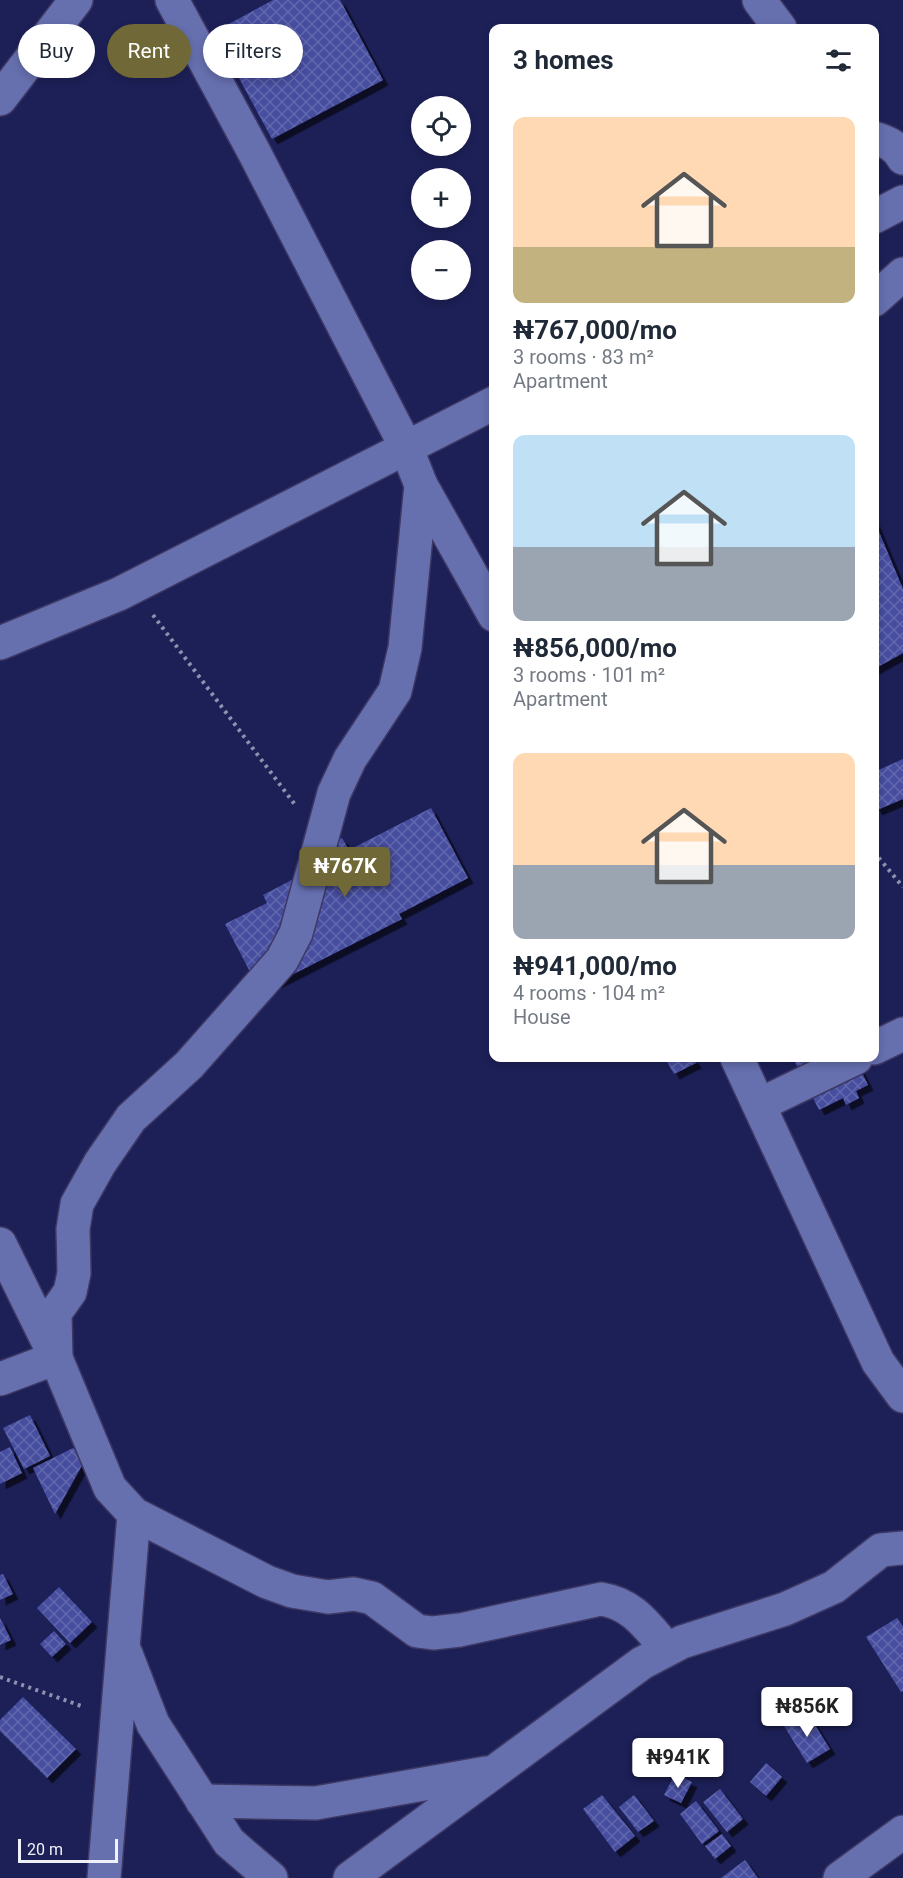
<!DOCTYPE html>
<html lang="en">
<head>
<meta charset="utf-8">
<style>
	:root { --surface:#fff; --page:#f2f2f3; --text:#1f2937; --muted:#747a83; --accent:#706836 }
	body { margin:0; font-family:Roboto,sans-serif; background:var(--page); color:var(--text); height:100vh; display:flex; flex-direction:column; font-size:22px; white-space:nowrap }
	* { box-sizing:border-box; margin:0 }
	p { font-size:20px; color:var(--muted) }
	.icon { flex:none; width:33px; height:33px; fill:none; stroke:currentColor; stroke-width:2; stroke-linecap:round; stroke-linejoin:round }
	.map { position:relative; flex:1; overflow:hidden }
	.details { position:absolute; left:489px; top:24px; width:390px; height:1038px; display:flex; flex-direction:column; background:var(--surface); border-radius:12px; box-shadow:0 3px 9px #0003 }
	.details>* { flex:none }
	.banner { position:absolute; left:18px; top:24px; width:381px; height:54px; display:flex; gap:12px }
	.controls { position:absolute; left:411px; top:96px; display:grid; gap:12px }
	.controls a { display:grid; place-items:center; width:60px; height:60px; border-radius:50%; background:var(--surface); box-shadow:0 3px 9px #0003; font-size:30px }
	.scale { position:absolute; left:18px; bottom:15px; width:100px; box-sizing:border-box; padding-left:6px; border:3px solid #f0f1f8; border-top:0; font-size:16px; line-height:21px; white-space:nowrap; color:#f0f1f8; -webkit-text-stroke:4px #1d2057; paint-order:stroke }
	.price { position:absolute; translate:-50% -51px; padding:0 14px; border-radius:6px; background:#fff; color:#222; font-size:20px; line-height:39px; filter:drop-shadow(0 2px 3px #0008) }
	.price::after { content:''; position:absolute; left:50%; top:36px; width:18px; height:14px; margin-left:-9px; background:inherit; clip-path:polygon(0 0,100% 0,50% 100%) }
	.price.active { background:var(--accent); color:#fff }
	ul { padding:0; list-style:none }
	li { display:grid; align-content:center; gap:12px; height:318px; padding:0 24px }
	li span { display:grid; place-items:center; height:186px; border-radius:12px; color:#555 }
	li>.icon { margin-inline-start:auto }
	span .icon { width:108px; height:108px; fill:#fffc; stroke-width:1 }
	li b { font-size:26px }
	h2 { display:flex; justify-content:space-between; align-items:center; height:72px; padding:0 24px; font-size:26px }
	.pill { padding:0 21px; border-radius:27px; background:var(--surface); box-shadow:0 3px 9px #0003; font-size:21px; line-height:54px }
	.pill.active { background:var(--accent); color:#fff }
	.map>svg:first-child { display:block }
	.building { fill:url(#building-cross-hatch); filter:url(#shadow) }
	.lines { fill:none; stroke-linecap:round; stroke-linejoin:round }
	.minor-casing { stroke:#3d3864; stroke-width:36 }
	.path { stroke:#8f91ae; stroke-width:4; stroke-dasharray:3 4.5; stroke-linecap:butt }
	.minor { stroke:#6670af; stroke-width:33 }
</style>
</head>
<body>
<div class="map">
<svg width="903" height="1878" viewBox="0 0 903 1878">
	<defs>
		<pattern id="building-cross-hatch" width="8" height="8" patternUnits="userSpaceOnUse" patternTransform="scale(1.5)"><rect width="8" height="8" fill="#474e9f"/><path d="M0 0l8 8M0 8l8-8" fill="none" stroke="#6268ad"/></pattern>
		<filter id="shadow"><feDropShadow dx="5.5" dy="5.5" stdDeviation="0" flood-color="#0009"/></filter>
	</defs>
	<rect width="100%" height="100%" fill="#1d2057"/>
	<!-- building -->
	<g class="building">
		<polygon points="273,0 340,0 383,80 272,139 214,32"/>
		<polygon points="874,520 903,589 903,653 874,669"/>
		<polygon points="903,759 903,799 877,810 874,805 874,772"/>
		<polygon points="431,808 468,878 399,914 402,919 260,991 225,924 267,903 263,895 303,874 297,862 342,838 349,850"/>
		<polygon points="665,1058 693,1058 696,1063 674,1074"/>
		<polygon points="793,1058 867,1058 859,1067 868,1085 856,1091 859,1098 846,1105 843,1098 819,1110"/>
		<polygon points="30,1415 50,1456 24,1469 3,1428"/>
		<polygon points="10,1447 22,1473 0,1484 0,1452"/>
		<polygon points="73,1448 85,1460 55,1514 33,1468"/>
		<polygon points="3,1574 13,1594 0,1600 0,1575"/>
		<polygon points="59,1587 92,1622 70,1643 37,1608"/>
		<polygon points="0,1618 11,1640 0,1645"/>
		<polygon points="897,1618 903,1626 903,1691 901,1692 866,1637"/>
		<polygon points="54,1631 66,1644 52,1657 40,1644"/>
		<polygon points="23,1697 76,1749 47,1778 0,1731 0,1720"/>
		<polygon points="807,1712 830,1749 807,1763 784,1726"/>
		<polygon points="766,1763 782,1777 766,1796 750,1782"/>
		<polygon points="675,1774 692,1782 681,1803 664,1795"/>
		<polygon points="720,1789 743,1819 727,1832 703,1802"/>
		<polygon points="602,1795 635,1836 615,1852 583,1809"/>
		<polygon points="634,1795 654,1821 638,1832 619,1807"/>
		<polygon points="696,1801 719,1831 702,1844 680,1814"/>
		<polygon points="722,1834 731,1846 715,1859 705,1846"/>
		<polygon points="745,1860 758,1878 721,1878"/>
	</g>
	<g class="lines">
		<!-- minor casing -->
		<g class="minor-casing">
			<g id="minor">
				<polyline points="172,0 254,152 406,447 421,485 494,615"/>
				<polyline points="759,0 780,28"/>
				<polyline points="0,99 76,0"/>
				<path d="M874,138C888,142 896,146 903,158"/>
				<polyline points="874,217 903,202"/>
				<polyline points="874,300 903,274"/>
				<polyline points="0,643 119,594 494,403"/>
				<polyline points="874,1048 903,1034"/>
				<polyline points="737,1058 878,1362 903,1396"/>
				<polyline points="759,1105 856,1058"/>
				<path d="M0,1244L56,1358L110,1488L134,1514L267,1582L292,1591L328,1597L354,1594L372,1598L417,1631L433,1633L460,1630L601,1599C633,1604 647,1626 667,1649"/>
				<polyline points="56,1358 55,1313 70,1292 74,1273 73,1229 77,1204 100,1163 131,1118 189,1065 282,960 296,933 334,793 350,759 395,691 405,648 421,485"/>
				<polyline points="0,1379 56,1358"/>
				<polyline points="126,1654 153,1724 229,1842 271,1878"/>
				<polyline points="202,1801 316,1803 486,1773"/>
				<polyline points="104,1878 134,1514"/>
				<polyline points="350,1878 642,1663 682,1642 785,1609 834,1587 881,1550 903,1548"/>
				<polyline points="840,1878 903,1832"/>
			</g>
		</g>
		<!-- path -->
		<g class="path">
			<polyline points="153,615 296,806"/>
			<polyline points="874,852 903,887"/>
			<polyline points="0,1677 84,1707"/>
		</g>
		<!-- minor -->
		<use href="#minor" class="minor"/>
	</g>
</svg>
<div class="controls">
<a><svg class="icon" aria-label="locate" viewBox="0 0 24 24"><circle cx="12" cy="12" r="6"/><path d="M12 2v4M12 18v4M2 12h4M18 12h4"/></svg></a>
<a>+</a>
<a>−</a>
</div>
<div class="scale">20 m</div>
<b class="price active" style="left:345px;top:898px">₦767K</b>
<b class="price" style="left:807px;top:1738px">₦856K</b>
<b class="price" style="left:678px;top:1789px">₦941K</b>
<div class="banner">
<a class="pill">Buy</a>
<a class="pill active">Rent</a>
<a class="pill">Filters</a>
</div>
<section class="details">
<h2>3 homes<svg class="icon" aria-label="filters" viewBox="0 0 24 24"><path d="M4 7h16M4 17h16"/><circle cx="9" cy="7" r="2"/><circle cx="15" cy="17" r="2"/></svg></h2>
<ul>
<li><span style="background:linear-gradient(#ffd9b3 70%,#c2b280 0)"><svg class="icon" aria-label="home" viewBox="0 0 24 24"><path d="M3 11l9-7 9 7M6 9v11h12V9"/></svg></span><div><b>₦767,000/mo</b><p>3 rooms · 83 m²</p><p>Apartment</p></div></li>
<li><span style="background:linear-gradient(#bfe0f5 60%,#9aa5b1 0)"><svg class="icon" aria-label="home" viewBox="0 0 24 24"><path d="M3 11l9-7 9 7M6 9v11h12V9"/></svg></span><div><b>₦856,000/mo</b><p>3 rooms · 101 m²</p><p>Apartment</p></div></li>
<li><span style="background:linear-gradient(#ffd9b3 60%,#9aa5b1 0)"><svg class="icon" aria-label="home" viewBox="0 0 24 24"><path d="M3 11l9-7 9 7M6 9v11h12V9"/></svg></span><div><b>₦941,000/mo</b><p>4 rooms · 104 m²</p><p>House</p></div></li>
</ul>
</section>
</div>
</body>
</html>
